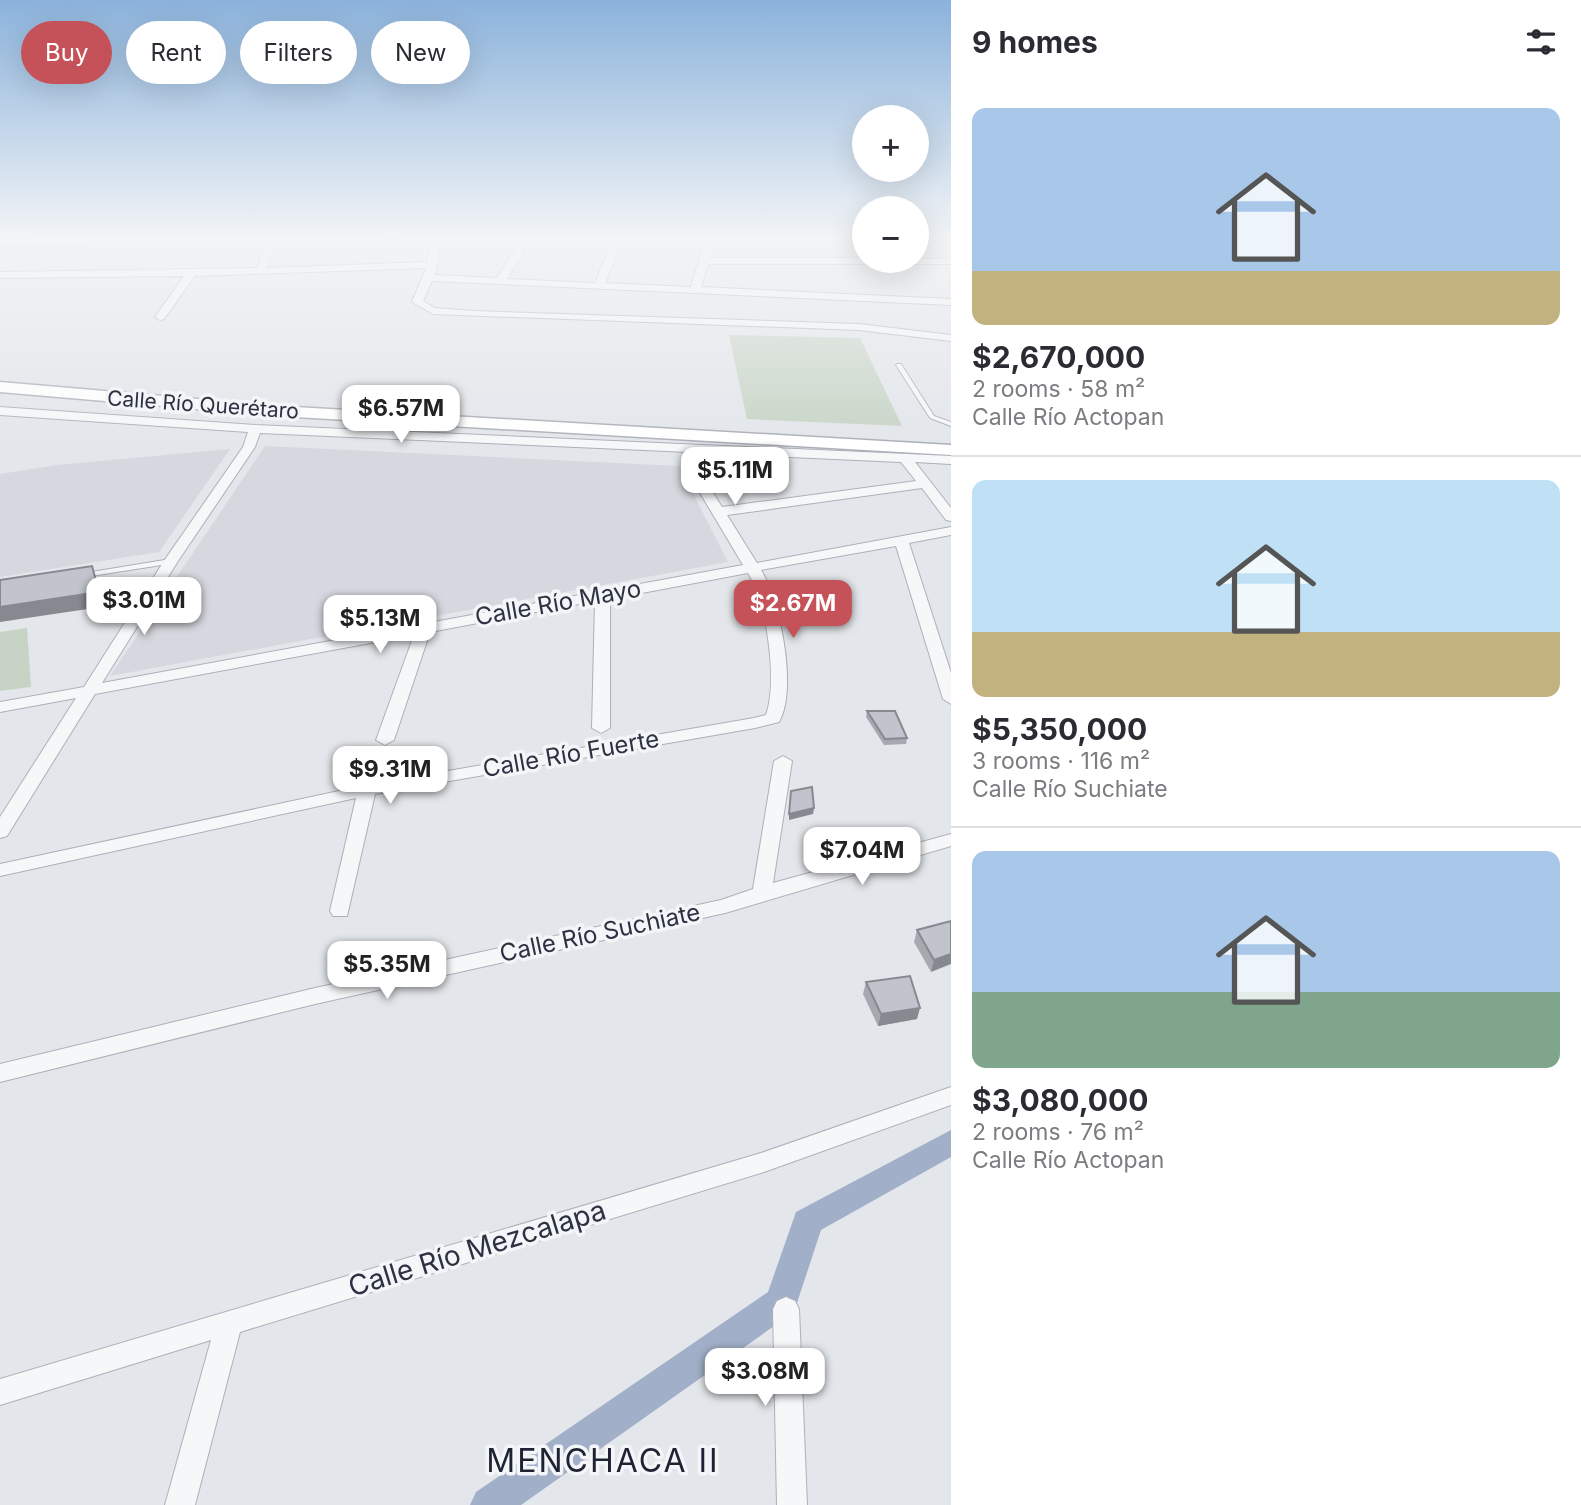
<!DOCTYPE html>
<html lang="en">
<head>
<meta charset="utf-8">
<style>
	:root { --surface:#fff; --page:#f7f7f7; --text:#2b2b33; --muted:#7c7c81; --line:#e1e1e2; --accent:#c65259 }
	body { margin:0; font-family:Inter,sans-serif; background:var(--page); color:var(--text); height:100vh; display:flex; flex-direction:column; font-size:26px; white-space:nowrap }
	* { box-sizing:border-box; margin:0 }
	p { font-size:23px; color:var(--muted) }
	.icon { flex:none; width:38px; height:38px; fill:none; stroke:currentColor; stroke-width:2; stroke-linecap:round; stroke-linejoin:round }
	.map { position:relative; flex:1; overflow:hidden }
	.drawer { display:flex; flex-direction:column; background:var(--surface); width:630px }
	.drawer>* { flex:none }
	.banner { position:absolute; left:21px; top:21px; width:665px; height:63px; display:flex; gap:14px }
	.controls { position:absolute; left:852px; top:105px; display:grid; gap:14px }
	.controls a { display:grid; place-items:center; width:77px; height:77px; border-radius:50%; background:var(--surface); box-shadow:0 7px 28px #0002; font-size:35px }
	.price { position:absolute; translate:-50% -60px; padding:0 16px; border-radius:14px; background:#fff; color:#222; font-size:23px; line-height:46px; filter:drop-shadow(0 2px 4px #0008) }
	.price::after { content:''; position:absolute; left:50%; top:42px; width:21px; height:16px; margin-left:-10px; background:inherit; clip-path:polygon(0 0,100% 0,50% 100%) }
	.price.active { background:var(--accent); color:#fff }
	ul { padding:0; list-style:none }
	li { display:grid; align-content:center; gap:14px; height:371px; padding:0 21px }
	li+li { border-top:2px solid var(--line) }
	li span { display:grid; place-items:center; height:217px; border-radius:14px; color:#555 }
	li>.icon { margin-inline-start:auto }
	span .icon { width:126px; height:126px; fill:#fffc; stroke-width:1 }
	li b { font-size:30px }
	h2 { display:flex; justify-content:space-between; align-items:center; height:84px; padding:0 21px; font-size:30px }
	.pill { padding:0 24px; border-radius:32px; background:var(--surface); box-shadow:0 7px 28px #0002; font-size:24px; line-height:63px }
	.pill.active { background:var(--accent); color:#fff }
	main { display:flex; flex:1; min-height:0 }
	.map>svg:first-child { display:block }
	.built { fill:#d6d8df }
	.green { fill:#c7d4c5 }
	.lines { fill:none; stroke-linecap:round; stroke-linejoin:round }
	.canal { fill:#a1b0c8; fill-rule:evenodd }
	.service-casing { stroke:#acb0b8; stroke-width:2 }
	.minor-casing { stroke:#acb0b8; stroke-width:2 }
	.secondary-casing { stroke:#acb0b8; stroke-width:3 }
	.service { fill:#f6f7f9; fill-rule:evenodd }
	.minor { fill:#f6f7f9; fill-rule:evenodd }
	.secondary { fill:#fff; fill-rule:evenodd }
	.wall { fill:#a6a9b0 }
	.shaded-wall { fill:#878990 }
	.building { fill:#c1c4cd; stroke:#878990; stroke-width:2 }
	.labels { text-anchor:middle; stroke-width:7; stroke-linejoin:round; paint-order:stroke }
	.far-street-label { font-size:21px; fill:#2c3242; stroke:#f3f5f8 }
	.street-label { font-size:24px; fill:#2c3242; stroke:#f3f5f8 }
	.near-street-label { font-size:28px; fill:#2c3242; stroke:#f3f5f8 }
	.near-neighbourhood-label { font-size:32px; letter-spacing:2px; fill:#1e2333; stroke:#f3f5f8 }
</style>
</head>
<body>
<main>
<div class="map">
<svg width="951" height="1505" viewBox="0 0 951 1505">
	<rect width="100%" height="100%" fill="#e3e6ea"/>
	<!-- built -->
	<g class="built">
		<polygon points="265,446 679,466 728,562 110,676"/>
		<polygon points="230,449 159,552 0,577 0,474 57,465"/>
	</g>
	<!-- green -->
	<g class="green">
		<polygon points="729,335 860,338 902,426 747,419"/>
		<polygon points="27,628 31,687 0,691 0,632"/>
	</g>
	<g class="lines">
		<!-- canal -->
		<polygon class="canal" points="951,1130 951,1157 821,1230 794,1312 521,1505 470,1505 476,1492 768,1292 796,1212"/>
		<!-- service casing -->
		<g class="service-casing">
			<g id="service">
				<polygon points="897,364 901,364 934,416 951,422 951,426 930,418 896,365"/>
				<polygon points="171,559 175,561 174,563 85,577 81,575 85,573"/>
			</g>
		</g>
		<!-- minor casing -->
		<g class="minor-casing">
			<g id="minor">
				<polygon points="222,236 404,236 400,239 275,241 267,268 427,262 432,236 442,236 435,275 497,278 523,236 533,236 507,279 595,283 614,236 624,236 605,283 691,287 707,236 717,236 710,258 864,258 864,261 951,258 951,264 708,264 701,287 951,299 951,305 432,281 423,301 435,308 474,311 859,324 951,335 951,341 859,330 433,314 412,302 426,268 195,276 164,319 160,320 155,317 184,276 0,278 0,272 257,268 266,241 0,246 0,240"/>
				<path d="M0,407L255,425L951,456V464L915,462L951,508V521L946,520L922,488L727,515L757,563L951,527V535L909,543L951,673V704L943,699L896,546L761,570C780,600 798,690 779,722L755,728L375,794L347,916H333L330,911L356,798L0,876V864L367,785L754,718L766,715C778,681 767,603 748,573L610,599V728L601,733L592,728L595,601L430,632L394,740L385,745L376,740L414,635L95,694L7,836L0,838V817L76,698L0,712V702L84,687L164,561L243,447L248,432L0,415ZM260,433L689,452L684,466L743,565L102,683L178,561L255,447ZM701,453L901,462L916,481L722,507L696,466Z"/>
				<polygon points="783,756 792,761 773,883 951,834 951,846 725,913 315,1004 0,1082 0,1064 315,988 721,900 753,889 774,761"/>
				<polygon points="951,1087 951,1105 764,1172 240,1332 195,1505 165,1505 211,1340 0,1405 0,1379 761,1153"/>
				<polygon points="786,1297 795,1301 799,1309 807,1505 777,1505 773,1309 777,1301"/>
			</g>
		</g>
		<!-- secondary casing -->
		<g class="secondary-casing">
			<polygon id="secondary" points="0,382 278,406 951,445 951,455 278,416 0,392"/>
		</g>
		<!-- service -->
		<use href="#service" class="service"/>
		<!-- minor -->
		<use href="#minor" class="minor"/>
		<!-- secondary -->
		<use href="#secondary" class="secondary"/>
	</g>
	<!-- wall -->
	<g class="wall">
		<polygon points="867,711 907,738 906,744 884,745 866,717"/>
		<polygon points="951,921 931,972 914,942 917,930"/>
		<polygon points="866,982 917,1019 878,1026 863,994"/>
	</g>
	<!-- shaded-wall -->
	<g class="shaded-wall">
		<polygon points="99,592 101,607 0,622 0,607"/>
		<polygon points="814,808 813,814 789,820 789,814"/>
		<polygon points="951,954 951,964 931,972 934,960"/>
		<polygon points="920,1008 917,1019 878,1026 881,1014"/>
	</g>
	<!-- building -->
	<g class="building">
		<polygon points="92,566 99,592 0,607 0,580"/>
		<polygon points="867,711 895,711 907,738 885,739"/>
		<polygon points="812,787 814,808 789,814 791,791"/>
		<polygon points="951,921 951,954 934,960 917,930"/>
		<polygon points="910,976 920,1008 881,1014 866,982"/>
	</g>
	<!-- sky -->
	<linearGradient id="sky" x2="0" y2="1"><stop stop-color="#8bb2db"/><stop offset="0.53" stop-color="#f2f4f6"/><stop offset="1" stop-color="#f2f4f6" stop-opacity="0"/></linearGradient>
	<rect width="951" height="447" fill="url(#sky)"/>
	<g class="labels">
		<!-- far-street labels -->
		<g class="far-street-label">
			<text transform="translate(203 405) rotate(4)" y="7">Calle Río Querétaro</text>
		</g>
		<!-- street labels -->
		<g class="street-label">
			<text transform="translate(558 603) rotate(-10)" y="8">Calle Río Mayo</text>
			<text transform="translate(571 754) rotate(-10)" y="8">Calle Río Fuerte</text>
			<text transform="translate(600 933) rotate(-12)" y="8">Calle Río Suchiate</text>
		</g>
		<!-- near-street labels -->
		<g class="near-street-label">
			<text transform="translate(477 1248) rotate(-17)" y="10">Calle Río Mezcalapa</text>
		</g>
		<!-- near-neighbourhood labels -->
		<g class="near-neighbourhood-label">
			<text x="603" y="1472">MENCHACA II</text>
		</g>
	</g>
</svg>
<div class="controls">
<a>+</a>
<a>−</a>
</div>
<b class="price" style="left:401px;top:445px">$6.57M</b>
<b class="price" style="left:735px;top:507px">$5.11M</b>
<b class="price" style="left:144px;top:637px">$3.01M</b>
<b class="price active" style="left:793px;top:640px">$2.67M</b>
<b class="price" style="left:380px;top:655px">$5.13M</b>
<b class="price" style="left:390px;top:806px">$9.31M</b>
<b class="price" style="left:862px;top:887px">$7.04M</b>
<b class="price" style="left:387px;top:1001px">$5.35M</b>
<b class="price" style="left:765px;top:1408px">$3.08M</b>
<div class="banner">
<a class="pill active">Buy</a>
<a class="pill">Rent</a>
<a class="pill">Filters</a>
<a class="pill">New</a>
</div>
</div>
<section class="drawer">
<h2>9 homes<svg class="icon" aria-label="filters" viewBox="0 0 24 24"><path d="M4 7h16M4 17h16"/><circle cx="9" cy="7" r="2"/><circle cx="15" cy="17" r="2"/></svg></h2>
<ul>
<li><span style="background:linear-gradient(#a9c7e8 75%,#c2b280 0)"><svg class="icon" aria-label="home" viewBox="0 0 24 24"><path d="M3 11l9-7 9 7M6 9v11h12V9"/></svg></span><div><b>$2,670,000</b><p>2 rooms · 58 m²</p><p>Calle Río Actopan</p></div></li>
<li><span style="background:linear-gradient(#bfe0f5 70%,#c2b280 0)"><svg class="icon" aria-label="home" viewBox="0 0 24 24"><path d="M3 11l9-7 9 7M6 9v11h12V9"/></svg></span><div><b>$5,350,000</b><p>3 rooms · 116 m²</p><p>Calle Río Suchiate</p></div></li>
<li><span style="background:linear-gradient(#a9c7e8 65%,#7fa58c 0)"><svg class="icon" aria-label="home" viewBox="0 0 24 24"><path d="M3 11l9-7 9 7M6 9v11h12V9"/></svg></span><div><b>$3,080,000</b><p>2 rooms · 76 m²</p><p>Calle Río Actopan</p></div></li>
</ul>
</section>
</main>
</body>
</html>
